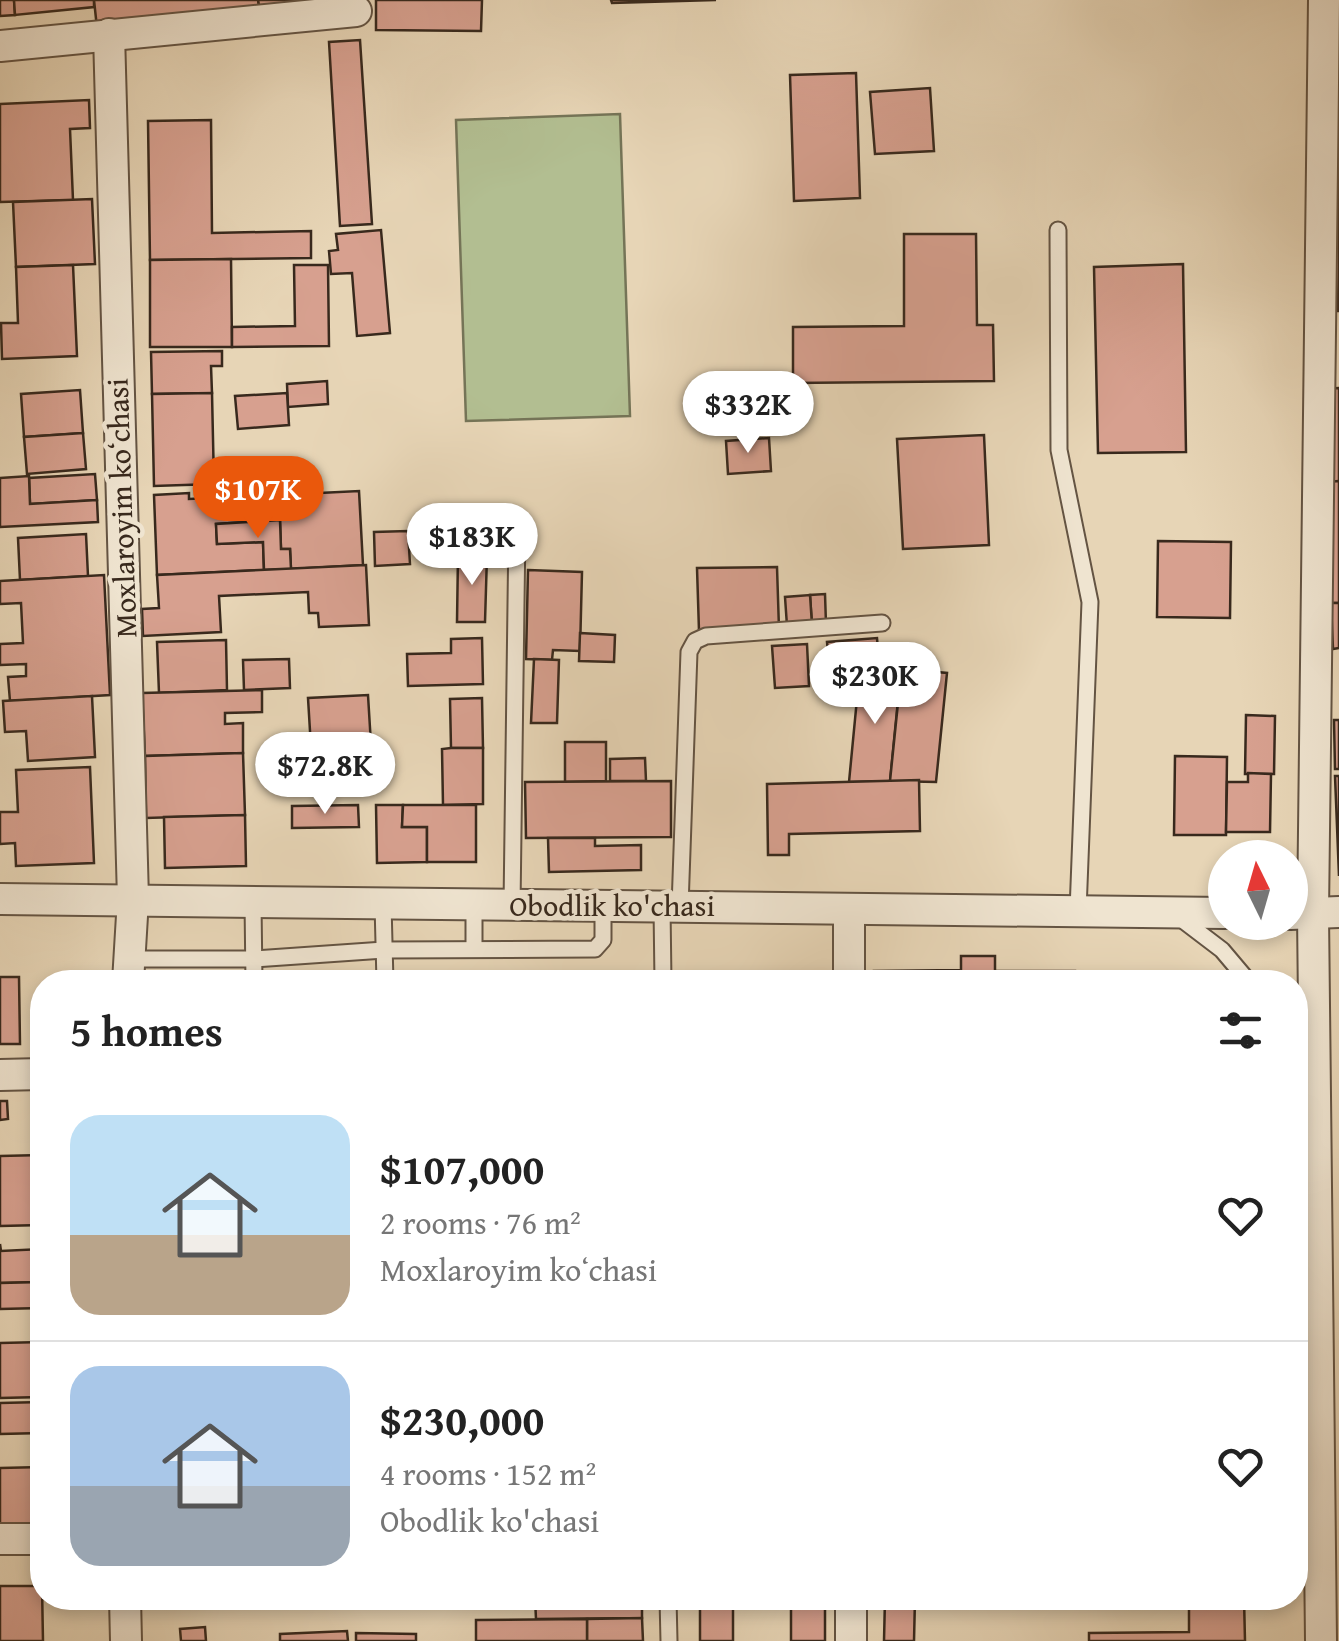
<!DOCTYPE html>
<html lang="en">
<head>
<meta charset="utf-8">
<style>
	:root { --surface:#fff; --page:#f2f2f2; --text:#222; --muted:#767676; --line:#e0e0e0; --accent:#ea580c }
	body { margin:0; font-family:"Gentium Book Plus",serif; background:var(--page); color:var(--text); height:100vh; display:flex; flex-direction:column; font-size:38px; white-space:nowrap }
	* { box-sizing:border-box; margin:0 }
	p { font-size:32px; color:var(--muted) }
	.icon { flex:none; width:55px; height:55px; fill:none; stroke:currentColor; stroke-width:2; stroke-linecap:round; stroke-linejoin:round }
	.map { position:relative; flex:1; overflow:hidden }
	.side { position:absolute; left:30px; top:970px; width:1278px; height:640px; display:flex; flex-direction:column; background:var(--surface); border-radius:40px; box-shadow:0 5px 15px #0003 }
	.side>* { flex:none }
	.needle { width:65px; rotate:355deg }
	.tools { position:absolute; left:1208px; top:840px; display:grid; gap:20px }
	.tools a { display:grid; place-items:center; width:100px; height:100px; border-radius:50%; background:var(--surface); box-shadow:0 5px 15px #0003; font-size:50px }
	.price { position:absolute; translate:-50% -85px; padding:0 22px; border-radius:35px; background:#fff; color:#222; font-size:32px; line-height:65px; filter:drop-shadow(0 2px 5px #0008) }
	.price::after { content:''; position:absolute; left:50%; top:60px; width:30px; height:22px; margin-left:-15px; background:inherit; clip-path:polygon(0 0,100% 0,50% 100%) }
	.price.active { background:var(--accent); color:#fff }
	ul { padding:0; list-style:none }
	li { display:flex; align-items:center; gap:30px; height:250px; padding:0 40px }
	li+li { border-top:2px solid var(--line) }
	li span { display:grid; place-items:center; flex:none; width:280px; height:200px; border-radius:30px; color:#555 }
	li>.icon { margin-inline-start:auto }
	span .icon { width:120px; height:120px; fill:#fffc; stroke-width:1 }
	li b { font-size:42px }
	h2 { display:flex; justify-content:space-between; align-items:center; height:120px; padding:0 40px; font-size:42px }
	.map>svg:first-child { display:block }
	.green { fill:#b2be91; stroke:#757457; stroke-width:2.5 }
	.building { fill:#d7a08f; stroke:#38291d; stroke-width:2.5 }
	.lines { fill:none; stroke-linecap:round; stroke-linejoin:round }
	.lane-casing { stroke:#645443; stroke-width:19 }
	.street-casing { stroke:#645443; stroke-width:34 }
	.lane { stroke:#efe4d0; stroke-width:15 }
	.street { stroke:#efe4d0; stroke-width:30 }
	.labels { text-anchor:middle; stroke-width:9; stroke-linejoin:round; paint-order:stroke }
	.street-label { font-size:30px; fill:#38291d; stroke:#efe4d0 }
</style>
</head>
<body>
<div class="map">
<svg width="1339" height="1641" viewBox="0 0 1339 1641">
	<rect width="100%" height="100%" fill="#e7d5b6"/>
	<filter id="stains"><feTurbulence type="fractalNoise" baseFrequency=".002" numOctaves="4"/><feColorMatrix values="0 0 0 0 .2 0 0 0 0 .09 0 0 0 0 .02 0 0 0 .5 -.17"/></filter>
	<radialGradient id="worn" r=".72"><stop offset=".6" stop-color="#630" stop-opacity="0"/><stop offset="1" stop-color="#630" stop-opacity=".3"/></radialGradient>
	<!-- green -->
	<polygon class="green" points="620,114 630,416 466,421 456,120"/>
	<!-- building -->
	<g class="building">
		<polygon points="0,0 14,0 15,15 0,16"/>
		<polygon points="14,0 94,0 94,7 15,15"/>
		<polygon points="94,0 258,0 260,10 97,28"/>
		<polygon points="258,0 354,0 260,10"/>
		<polygon points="376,0 482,0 481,31 376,30"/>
		<polygon points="611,0 716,0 612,3"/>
		<polygon points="360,40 372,224 340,226 329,42"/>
		<polygon points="856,73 860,198 794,201 790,75"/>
		<polygon points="930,88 934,151 875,154 870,92"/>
		<polygon points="89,100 90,128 70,129 73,200 0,202 0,104"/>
		<polygon points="211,120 212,233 311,231 311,258 150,260 148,121"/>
		<polygon points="1333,124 1339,124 1339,203 1335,203"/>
		<polygon points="92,199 95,264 16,267 13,202"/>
		<rect x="1335" y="203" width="4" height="36"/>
		<polygon points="381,230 390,333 357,336 352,273 331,274 329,251 338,250 336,234"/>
		<polygon points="904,234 976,234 977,325 993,325 994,381 793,383 793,327 904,326"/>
		<polygon points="1335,239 1339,239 1339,311 1337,311"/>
		<polygon points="231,259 232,347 150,347 150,260"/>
		<polygon points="1183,264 1186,452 1098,453 1094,267"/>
		<polygon points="73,265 77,356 2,359 1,323 18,323 16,267"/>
		<polygon points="294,265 328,265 329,346 232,347 232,327 295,326"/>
		<polygon points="222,351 222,366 211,366 212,393 152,394 151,352"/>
		<polygon points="327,381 328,404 288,407 287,384"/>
		<polygon points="1339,388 1339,481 1327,482 1323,389"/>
		<polygon points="80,390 83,433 24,437 21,394"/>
		<polygon points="212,393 214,484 154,486 152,394"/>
		<polygon points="287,393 289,425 238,429 235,396"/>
		<polygon points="83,433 86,469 27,474 24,437"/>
		<polygon points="984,435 989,545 903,549 897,439"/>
		<polygon points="769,438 771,471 728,474 726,441"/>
		<polygon points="95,474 97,500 30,504 29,478"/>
		<polygon points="29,476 30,504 97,500 98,522 0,527 0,478"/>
		<polygon points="1339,481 1339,603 1331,603 1327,482"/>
		<polygon points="359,491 363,565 291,569 290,549 281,549 279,495"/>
		<polygon points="189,493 189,499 279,495 280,520 216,524 217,544 263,542 264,570 157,575 154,495"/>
		<polygon points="280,520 281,549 290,549 291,569 264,570 263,542 217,544 216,524"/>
		<polygon points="408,531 410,564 375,566 374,532"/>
		<polygon points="86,534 88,576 20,580 18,538"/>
		<polygon points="1158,541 1231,542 1230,618 1157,617"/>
		<polygon points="458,555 487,555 485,622 457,622"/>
		<polygon points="366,565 369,625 319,627 318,613 309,613 308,592 219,596 221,632 143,636 142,609 159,608 157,575"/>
		<polygon points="777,567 779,629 699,631 697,568"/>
		<polygon points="528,570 582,572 580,651 553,650 552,660 526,659"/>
		<polygon points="104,575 110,695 10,701 8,677 26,676 26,664 0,665 0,644 23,643 21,603 0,604 0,581"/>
		<polygon points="825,594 826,624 812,625 810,595"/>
		<polygon points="810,595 812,625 787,626 785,597"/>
		<polygon points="1331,603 1339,603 1339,648 1333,649"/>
		<polygon points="580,633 615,635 614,662 579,661"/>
		<polygon points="482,638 483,684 408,686 407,654 451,653 451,639"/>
		<polygon points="877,638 880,676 831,683 827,642"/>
		<polygon points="226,640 227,690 159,693 157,642"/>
		<polygon points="807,644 809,686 775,688 772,646"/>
		<polygon points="289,659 290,688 244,690 243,660"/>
		<polygon points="534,659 559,660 557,723 531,723"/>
		<polygon points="880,668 901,670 890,781 849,782 859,678 880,676"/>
		<polygon points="915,670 947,673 936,782 890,781 899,693 913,695"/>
		<polygon points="262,690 262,712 225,713 225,724 243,723 243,753 145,756 142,693"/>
		<polygon points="368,695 372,761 312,764 308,698"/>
		<polygon points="92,696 95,757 28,761 26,731 5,732 3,701"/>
		<polygon points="482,698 483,748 451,748 450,699"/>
		<polygon points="1246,715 1275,716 1274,774 1245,774"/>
		<polygon points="1334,720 1339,720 1339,769 1335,769"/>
		<polygon points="565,742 606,742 606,781 565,782"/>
		<polygon points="451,748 483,748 483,804 443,805 442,749"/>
		<polygon points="243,753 245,815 146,818 145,756"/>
		<polygon points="1175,756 1227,757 1226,835 1174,835"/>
		<polygon points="645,758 646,781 610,781 610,759"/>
		<polygon points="90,767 94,863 16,866 15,843 0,844 0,812 18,812 16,770"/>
		<polygon points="1248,773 1271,774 1270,832 1226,832 1227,782 1248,782"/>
		<polygon points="1335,776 1339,776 1339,876"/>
		<polygon points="919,780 920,831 789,834 789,855 768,855 767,784"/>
		<polygon points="671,781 671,837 526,838 525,782"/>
		<polygon points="358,805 359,827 292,828 292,806"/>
		<polygon points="376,805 403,805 402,827 427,827 427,862 377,863"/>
		<polygon points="403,805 476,805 476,862 427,862 427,827 402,827"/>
		<polygon points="245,815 246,866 165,868 164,817"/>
		<polygon points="548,838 595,838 595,846 641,845 641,870 549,872"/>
		<polygon points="961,956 995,956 995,971 1075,971 1075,982 875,982 874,971 961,970"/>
		<polygon points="601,972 647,973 646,982 600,982"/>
		<polygon points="0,977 19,977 20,1044 0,1044"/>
		<polygon points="0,1101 7,1101 8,1119 0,1120"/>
		<polygon points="42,1155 42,1225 0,1226 0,1156"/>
		<polygon points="0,1244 1,1251 42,1249 42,1282 0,1283"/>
		<polygon points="42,1282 42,1308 0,1309 0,1283"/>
		<polygon points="42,1342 42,1397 0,1398 0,1343"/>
		<polygon points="42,1402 42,1433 0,1434 0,1403"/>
		<polygon points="42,1467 42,1526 0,1527 0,1468"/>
		<polygon points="0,1586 42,1586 43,1641 0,1641"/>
		<polygon points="165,1598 259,1598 260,1599 166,1607"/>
		<polygon points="276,1598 510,1598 510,1604 276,1606"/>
		<polygon points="535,1598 642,1598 642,1618 536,1619"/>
		<rect x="700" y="1598" width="33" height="43"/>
		<rect x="791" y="1598" width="34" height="43"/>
		<polygon points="885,1598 915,1598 914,1641 884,1641"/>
		<polygon points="1061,1598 1098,1598 1098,1602 1061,1603"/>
		<polygon points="1189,1598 1244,1598 1245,1641 1089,1641 1089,1633 1189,1632"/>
		<polygon points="642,1618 643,1641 587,1641 587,1619"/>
		<polygon points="587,1619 587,1641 476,1641 476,1620"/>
		<polygon points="205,1627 206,1641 181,1641 180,1629"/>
		<polygon points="347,1631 348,1641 280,1641 280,1634"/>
		<polygon points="356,1633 416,1634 416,1641 356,1641"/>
	</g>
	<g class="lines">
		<!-- lane casing -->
		<g class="lane-casing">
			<g id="lane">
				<polyline points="1058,230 1059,450 1090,602 1078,911"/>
				<polyline points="253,903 254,982"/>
				<polyline points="383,904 385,982"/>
				<polyline points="474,905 474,949"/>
				<polyline points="512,906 517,528"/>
				<polyline points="662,907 663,982"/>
				<polyline points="680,907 689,652 695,641 706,636 882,623"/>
				<polyline points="1176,915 1222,950 1249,982"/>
				<polyline points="130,959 254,959 384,950 595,949 603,940 603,906"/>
				<polyline points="1295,1047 1309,1075"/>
				<polyline points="668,1598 669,1641"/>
			</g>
		</g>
		<!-- street casing -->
		<g class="street-casing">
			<g id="street">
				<polyline points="109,34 133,899 128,982"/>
				<polyline points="0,46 356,11"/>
				<polyline points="0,899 1225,913"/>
				<polyline points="849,909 849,982"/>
				<polyline points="1290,914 1339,912"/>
				<polyline points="0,1075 42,1074"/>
				<polyline points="0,1539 42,1539"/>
				<polyline points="125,1598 126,1641"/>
				<polyline points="851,1598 851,1641"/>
				<polyline points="1321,1641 1313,914 1324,0"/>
			</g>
		</g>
		<!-- lane -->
		<use href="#lane" class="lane"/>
		<!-- street -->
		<use href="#street" class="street"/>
	</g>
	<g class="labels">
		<!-- street labels -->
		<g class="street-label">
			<text transform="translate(122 508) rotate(-92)" y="10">Moxlaroyim koʻchasi</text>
			<text x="612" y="916">Obodlik ko'chasi</text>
		</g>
	</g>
	<rect width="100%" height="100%" filter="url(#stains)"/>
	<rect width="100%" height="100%" fill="url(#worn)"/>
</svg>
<div class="tools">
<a><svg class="needle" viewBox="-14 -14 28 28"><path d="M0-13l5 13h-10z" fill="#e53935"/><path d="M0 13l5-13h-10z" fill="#767676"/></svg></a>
</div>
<b class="price" style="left:748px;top:456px">$332K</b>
<b class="price active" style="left:258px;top:541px">$107K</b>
<b class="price" style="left:472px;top:588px">$183K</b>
<b class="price" style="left:875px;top:727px">$230K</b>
<b class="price" style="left:325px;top:817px">$72.8K</b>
<section class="side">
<h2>5 homes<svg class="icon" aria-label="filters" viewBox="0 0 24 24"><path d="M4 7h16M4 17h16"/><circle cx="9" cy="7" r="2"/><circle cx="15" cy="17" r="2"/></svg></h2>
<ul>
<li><span style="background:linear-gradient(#bfe0f5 60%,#b9a48a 0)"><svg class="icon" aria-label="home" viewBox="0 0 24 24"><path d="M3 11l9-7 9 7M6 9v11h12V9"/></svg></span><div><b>$107,000</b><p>2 rooms · 76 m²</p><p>Moxlaroyim koʻchasi</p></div><svg class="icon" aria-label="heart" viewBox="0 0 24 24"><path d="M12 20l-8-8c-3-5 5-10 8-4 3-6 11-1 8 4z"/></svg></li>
<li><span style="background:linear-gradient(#a9c7e8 60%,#9aa5b1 0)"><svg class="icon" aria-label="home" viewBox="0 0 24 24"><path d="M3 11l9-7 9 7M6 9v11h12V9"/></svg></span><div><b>$230,000</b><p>4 rooms · 152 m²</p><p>Obodlik ko'chasi</p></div><svg class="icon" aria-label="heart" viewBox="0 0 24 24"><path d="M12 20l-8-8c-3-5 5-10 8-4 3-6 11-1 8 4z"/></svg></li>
</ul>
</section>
</div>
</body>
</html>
